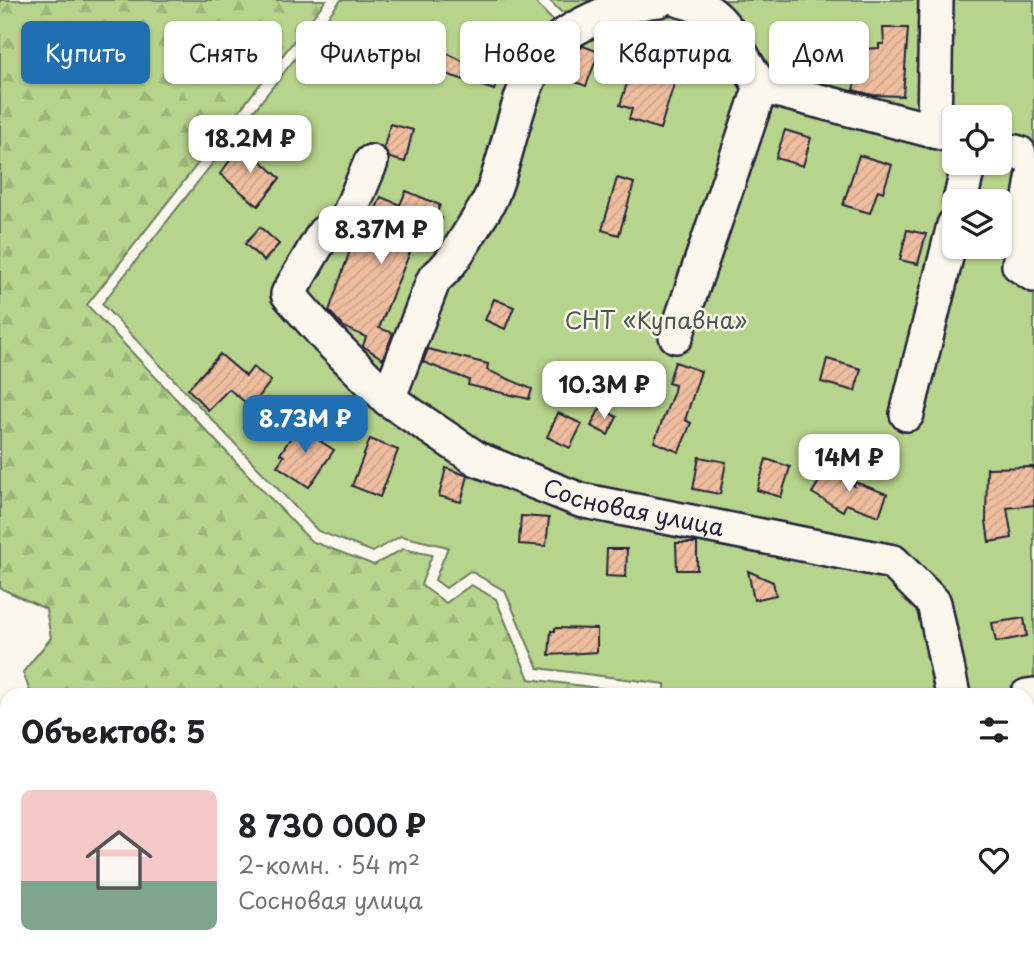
<!DOCTYPE html>
<html lang="ru">
<head>
<meta charset="utf-8">
<style>
	:root { --surface:#fff; --page:#f2f2f2; --text:#202124; --muted:#757577; --accent:#1f6fb2 }
	body { margin:0; font-family:"Playpen Sans",sans-serif; background:var(--page); color:var(--text); height:100vh; display:flex; flex-direction:column; font-size:26px; white-space:nowrap }
	* { box-sizing:border-box; margin:0 }
	p { font-size:23px; color:var(--muted) }
	.icon { flex:none; width:38px; height:38px; fill:none; stroke:currentColor; stroke-width:2; stroke-linecap:round; stroke-linejoin:round }
	.map { position:relative; flex:1; overflow:hidden }
	.drawer { position:absolute; left:0px; top:688px; width:1034px; height:275px; display:flex; flex-direction:column; background:var(--surface); border-radius:21px 21px 0 0; box-shadow:0 2px 5px #0004 }
	.drawer>* { flex:none }
	.banner { position:absolute; left:21px; top:21px; width:992px; height:63px; display:flex; gap:14px }
	.buttons { position:absolute; left:942px; top:105px; display:grid; gap:14px }
	.buttons a { display:grid; place-items:center; width:70px; height:70px; border-radius:10px; background:var(--surface); box-shadow:0 2px 5px #0004; font-size:35px }
	.price { position:absolute; translate:-50% -60px; padding:0 16px; border-radius:14px; background:#fff; color:#222; font-size:23px; line-height:46px; filter:drop-shadow(0 2px 4px #0008) }
	.price::after { content:''; position:absolute; left:50%; top:42px; width:21px; height:16px; margin-left:-10px; background:inherit; clip-path:polygon(0 0,100% 0,50% 100%) }
	.price.selected { background:var(--accent); color:#fff }
	ul { padding:0; list-style:none }
	li { display:flex; align-items:center; gap:21px; height:175px; padding:0 21px }
	li span { display:grid; place-items:center; flex:none; width:196px; height:140px; border-radius:10px; color:#555 }
	li>.icon { margin-inline-start:auto }
	span .icon { width:84px; height:84px; fill:#fffc; stroke-width:1 }
	li b { font-size:30px }
	h2 { display:flex; justify-content:space-between; align-items:center; height:84px; padding:0 21px; font-size:30px }
	.chip { padding:0 24px; border-radius:10px; background:var(--surface); box-shadow:0 2px 5px #0004; font-size:24px; line-height:63px }
	.chip.selected { background:var(--accent); color:#fff }
	.map>svg:first-child { display:block }
	.forest { fill:url(#forest-firs); stroke:#6c7b64; stroke-width:2 }
	.garden { fill:#b7d48c; stroke:#6c7b64; stroke-width:2; fill-rule:evenodd }
	.building { fill:url(#building-hatch); stroke:#22223b; stroke-width:2 }
	.lines { fill:none; stroke-linecap:round; stroke-linejoin:round }
	.minor-casing { stroke:#22223b; stroke-width:38 }
	.minor { stroke:#fbf7ec; stroke-width:33 }
	.labels { text-anchor:middle; stroke-width:5; stroke-linejoin:round; paint-order:stroke }
	.park-label { font-size:23px; fill:#4f5753; stroke:#fbf7ec }
	.street-label { font-size:23px; fill:#22223b; stroke:#fbf7ec }
</style>
</head>
<body>
<div class="map">
<svg width="1034" height="962" viewBox="0 0 1034 962">
	<defs>
		<pattern id="forest-firs" width="22" height="20" patternUnits="userSpaceOnUse" patternTransform="scale(1.75)"><rect width="22" height="20" fill="#b7d48c"/><path d="M5 1l3.5 6h-7zM16 11l3.5 6h-7z" fill="#9db67a"/></pattern>
		<pattern id="building-hatch" width="6" height="6" patternUnits="userSpaceOnUse" patternTransform="scale(1.75)"><rect width="6" height="6" fill="#efbe9f"/><path d="M-1 1l2-2M0 6l6-6M5 7l2-2" fill="none" stroke="#cda38a"/></pattern>
	</defs>
	<rect width="100%" height="100%" fill="#fbf7ec"/>
	<filter id="ink" filterUnits="userSpaceOnUse"><feTurbulence type="fractalNoise" baseFrequency=".0143" numOctaves="2"/><feDisplacementMap in="SourceGraphic" scale="14" xChannelSelector="R" yChannelSelector="G"/><feConvolveMatrix kernelMatrix="1 2 1 2 8 2 1 2 1" color-interpolation-filters="sRGB"/></filter>
	<g filter="url(#ink)">
		<!-- forest -->
		<g class="forest">
			<polygon points="0,0 326,0 87,305 311,541 374,565 403,549 432,555 421,585 446,603 471,585 496,599 529,679 653,695 31,695 23,672 51,638 46,609 0,588"/>
			<polygon points="549,0 607,0 603,7 561,12"/>
			<polygon points="7,779 7,956 890,956 893,962 0,962 0,780"/>
		</g>
		<!-- garden -->
		<path class="garden" d="M341,0H533L557,25L620,0H1034V962H907L903,956H1027V695H665V684L538,668L505,591L470,571L446,588L435,580L448,547L401,536L373,552L318,531L102,304ZM954,117H999V163H954ZM954,201H999V247H954Z"/>
		<!-- building -->
		<g class="building">
			<polygon points="883,28 908,28 903,96 873,95 853,90 864,49 879,48 879,44 884,44"/>
			<polygon points="427,43 498,79 494,90 419,65"/>
			<polygon points="583,46 599,52 586,86 565,78 575,52"/>
			<polygon points="633,65 676,78 660,129 629,119 632,109 620,105"/>
			<polygon points="390,124 413,130 405,162 390,158 384,148"/>
			<polygon points="785,130 811,138 803,166 776,158"/>
			<polygon points="242,144 280,178 258,206 220,174"/>
			<polygon points="859,155 892,165 883,192 878,190 870,213 843,205"/>
			<polygon points="617,178 634,183 619,235 602,230"/>
			<polygon points="406,191 440,205 436,215 442,218 436,236 431,233 428,241 415,240 379,328 393,333 383,359 363,346 366,337 344,327 329,311 353,242 357,237 363,240 381,197 400,205"/>
			<polygon points="260,227 279,244 264,261 245,244"/>
			<polygon points="907,230 926,234 918,264 900,260"/>
			<polygon points="494,299 514,307 505,329 485,320"/>
			<polygon points="428,349 488,364 487,370 532,389 529,399 468,385 469,380 423,362"/>
			<polygon points="220,354 246,376 253,367 271,381 251,407 229,389 208,410 188,389"/>
			<polygon points="827,359 861,369 855,391 821,382"/>
			<polygon points="675,362 701,371 685,420 691,423 679,452 654,442 674,391 675,385 668,383"/>
			<polygon points="600,408 617,417 608,435 591,426"/>
			<polygon points="558,413 582,424 570,448 547,437"/>
			<polygon points="302,421 323,436 320,441 334,450 309,487 277,466 284,456 280,454"/>
			<polygon points="370,439 398,450 380,497 352,486"/>
			<polygon points="699,457 726,462 720,494 693,489"/>
			<polygon points="766,459 790,467 781,497 757,490"/>
			<polygon points="1034,467 1034,505 1007,508 1012,538 989,542 986,521 987,468"/>
			<polygon points="446,468 468,476 461,502 439,496"/>
			<polygon points="826,470 854,486 855,482 887,494 879,516 846,504 843,511 812,493"/>
			<polygon points="521,516 549,518 546,546 519,544"/>
			<polygon points="676,543 697,543 697,570 677,570"/>
			<polygon points="607,549 627,549 626,577 606,576"/>
			<polygon points="748,571 773,582 776,595 754,600"/>
			<polygon points="1024,618 1027,636 996,642 992,623"/>
			<polygon points="555,628 597,629 597,652 549,655 551,631 555,631"/>
		</g>
		<g class="lines">
			<!-- minor casing -->
			<g class="minor-casing">
				<g id="minor">
					<path d="M680,0C731,11 733,49 761,86"/>
					<polyline points="936,0 934,131 954,136"/>
					<polyline points="999,148 1019,153"/>
					<path id="s1" d="M371,162L345,224L324,233L288,294L327,338L388,399L477,459L580,500L893,562L934,603L953,695"/>
					<polyline points="1034,173 1019,265 1034,275"/>
					<polyline points="960,201 969,163"/>
					<polyline points="676,336 761,86 934,131"/>
					<path d="M388,399L434,279C450,267 458,251 469,234C477,220 488,207 493,192C509,150 515,101 538,61C558,29 622,3 659,0"/>
					<polyline points="907,414 954,225"/>
					<polyline points="1027,696 1034,695"/>
					<polyline points="0,768 7,768"/>
					<polyline points="1027,840 1034,853"/>
					<polyline points="932,956 935,962"/>
				</g>
			</g>
			<!-- minor -->
			<use href="#minor" class="minor"/>
		</g>
	</g>
	<g class="labels">
		<!-- park labels -->
		<g class="park-label">
			<text x="656" y="329">СНТ «Купавна»</text>
		</g>
		<!-- street labels -->
		<g class="street-label">
			<text dy="8" stroke="none"><textPath href="#s1" startOffset="578">Сосновая улица</textPath></text>
		</g>
	</g>
</svg>
<div class="buttons">
<a><svg class="icon" aria-label="locate" viewBox="0 0 24 24"><circle cx="12" cy="12" r="6"/><path d="M12 2v4M12 18v4M2 12h4M18 12h4"/></svg></a>
<a><svg class="icon" aria-label="layers" viewBox="0 0 24 24"><path d="M12 4l9 5-9 5-9-5zM3 14l9 5 9-5"/></svg></a>
</div>
<b class="price" style="left:250px;top:175px">18.2M ₽</b>
<b class="price" style="left:381px;top:266px">8.37M ₽</b>
<b class="price" style="left:604px;top:421px">10.3M ₽</b>
<b class="price selected" style="left:305px;top:455px">8.73M ₽</b>
<b class="price" style="left:849px;top:494px">14M ₽</b>
<div class="banner">
<a class="chip selected">Купить</a>
<a class="chip">Снять</a>
<a class="chip">Фильтры</a>
<a class="chip">Новое</a>
<a class="chip">Квартира</a>
<a class="chip">Дом</a>
</div>
<section class="drawer">
<h2>Объектов: 5<svg class="icon" aria-label="filters" viewBox="0 0 24 24"><path d="M4 7h16M4 17h16"/><circle cx="9" cy="7" r="2"/><circle cx="15" cy="17" r="2"/></svg></h2>
<ul>
<li><span style="background:linear-gradient(#f6c9c9 65%,#7fa58c 0)"><svg class="icon" aria-label="home" viewBox="0 0 24 24"><path d="M3 11l9-7 9 7M6 9v11h12V9"/></svg></span><div><b>8 730 000 ₽</b><p>2-комн. · 54 m²</p><p>Сосновая улица</p></div><svg class="icon" aria-label="heart" viewBox="0 0 24 24"><path d="M12 20l-8-8c-3-5 5-10 8-4 3-6 11-1 8 4z"/></svg></li>
</ul>
</section>
</div>
</body>
</html>
